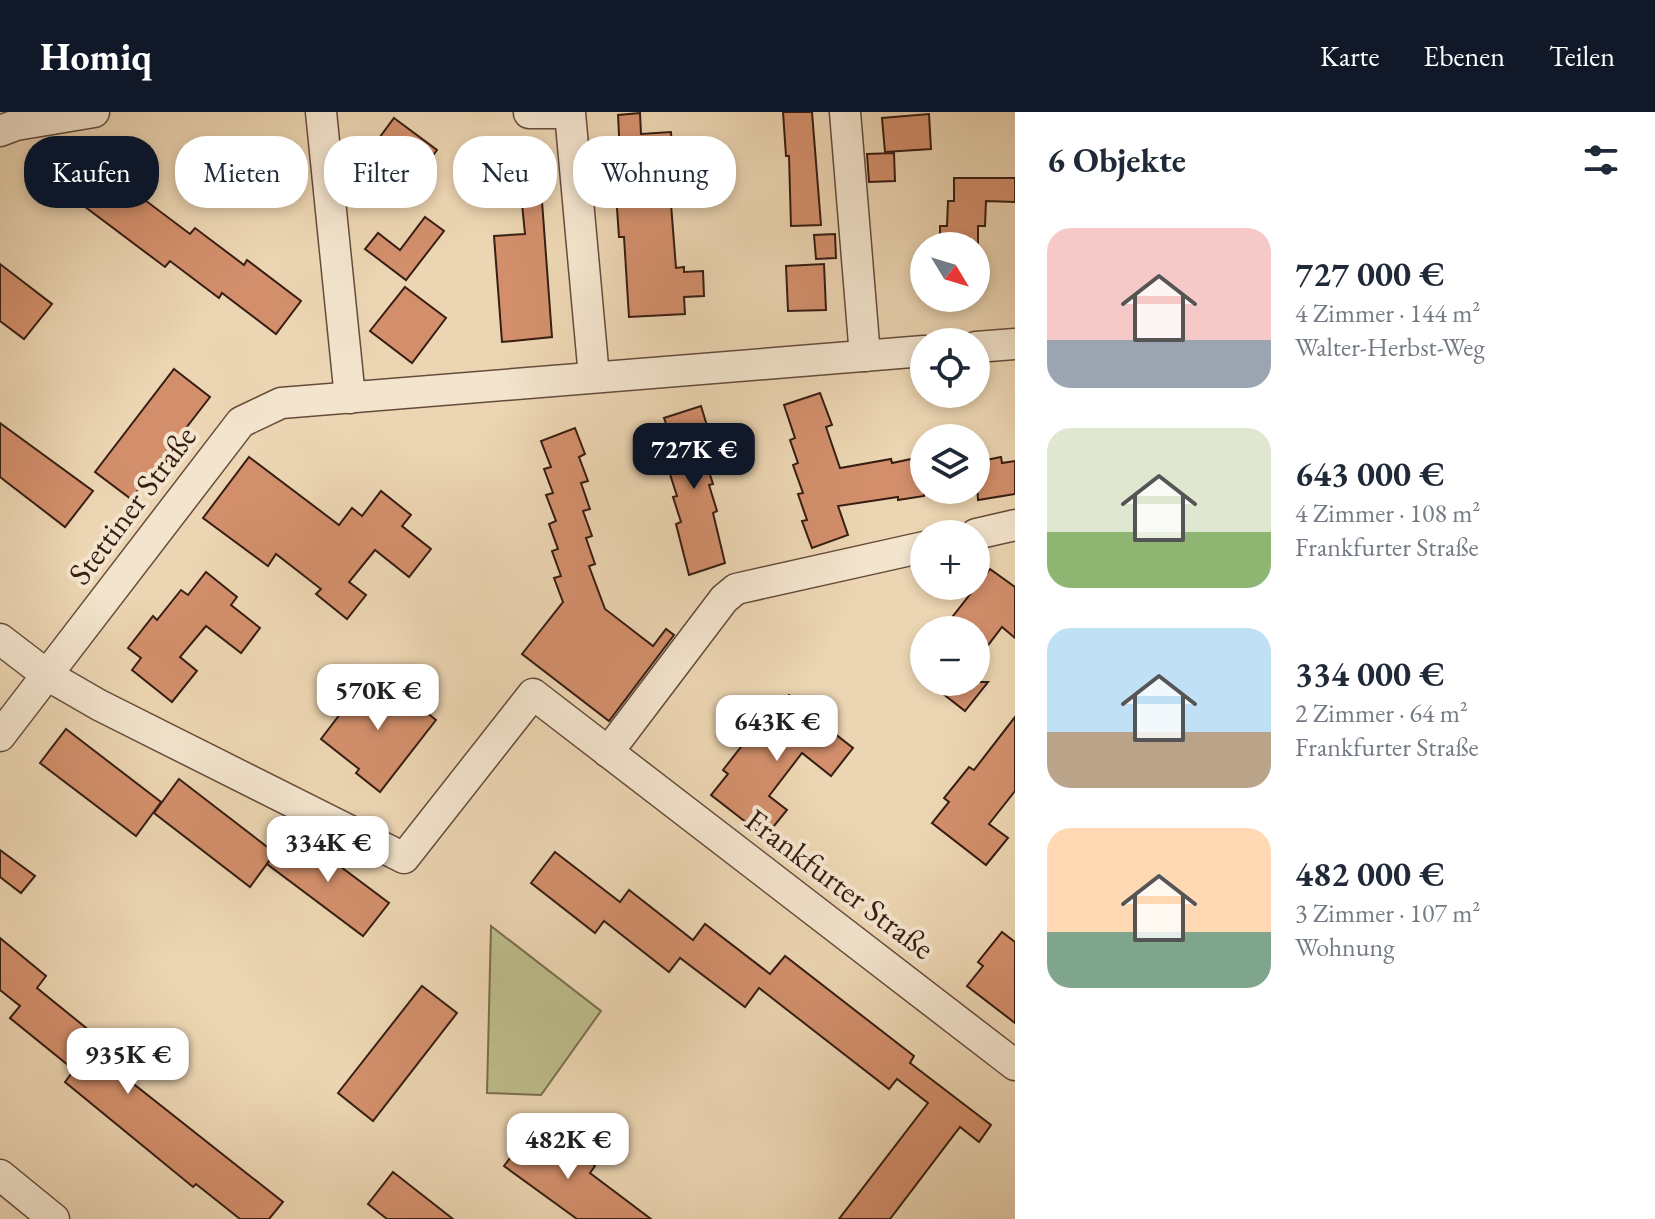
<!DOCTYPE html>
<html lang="de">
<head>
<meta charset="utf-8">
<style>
	:root { --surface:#fff; --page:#f6f6f7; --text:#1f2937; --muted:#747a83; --accent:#111827 }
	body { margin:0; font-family:"EB Garamond",serif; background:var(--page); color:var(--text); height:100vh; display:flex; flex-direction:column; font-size:30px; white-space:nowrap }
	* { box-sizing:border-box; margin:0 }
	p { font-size:26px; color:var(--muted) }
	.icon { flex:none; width:44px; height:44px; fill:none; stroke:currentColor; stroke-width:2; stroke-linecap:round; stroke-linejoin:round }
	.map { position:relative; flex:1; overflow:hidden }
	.panel { display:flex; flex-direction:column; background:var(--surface); width:640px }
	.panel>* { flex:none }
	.hud { position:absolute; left:24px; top:24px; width:760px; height:72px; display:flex; gap:16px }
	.needle { width:52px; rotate:128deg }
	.tools { position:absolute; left:910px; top:120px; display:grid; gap:16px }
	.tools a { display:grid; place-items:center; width:80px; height:80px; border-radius:50%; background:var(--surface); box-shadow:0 4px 12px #0003; font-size:40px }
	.price { position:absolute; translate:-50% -68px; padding:0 18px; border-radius:16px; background:#fff; color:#222; font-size:26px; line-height:52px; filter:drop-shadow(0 2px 4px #0008) }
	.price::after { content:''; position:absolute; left:50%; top:48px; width:24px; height:18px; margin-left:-12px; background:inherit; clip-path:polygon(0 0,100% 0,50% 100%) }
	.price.selected { background:var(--accent); color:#fff }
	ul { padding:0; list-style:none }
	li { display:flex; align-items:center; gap:24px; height:200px; padding:0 32px }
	li span { display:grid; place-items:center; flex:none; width:224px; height:160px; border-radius:24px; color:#555 }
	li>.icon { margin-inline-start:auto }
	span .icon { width:96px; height:96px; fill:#fffc; stroke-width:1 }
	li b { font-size:34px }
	h2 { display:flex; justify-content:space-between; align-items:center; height:96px; padding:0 32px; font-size:34px }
	.chip { padding:0 28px; border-radius:32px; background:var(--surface); box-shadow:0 4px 12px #0003; font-size:28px; line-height:72px }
	.chip.selected { background:var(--accent); color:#fff }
	header { display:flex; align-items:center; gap:48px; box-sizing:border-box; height:112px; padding:0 40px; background:var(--accent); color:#fff }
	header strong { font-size:38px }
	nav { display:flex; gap:44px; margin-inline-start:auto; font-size:28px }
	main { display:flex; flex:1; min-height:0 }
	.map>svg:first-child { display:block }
	.green { fill:#bcbc89; stroke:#7a6d4e; stroke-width:2 }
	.building { fill:#d38f6c; stroke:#371e13; stroke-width:2 }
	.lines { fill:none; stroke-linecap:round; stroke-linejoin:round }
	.minor-casing { stroke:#644c3b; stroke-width:33 }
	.minor { stroke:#f3e4cd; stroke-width:30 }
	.labels { text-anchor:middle; stroke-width:8; stroke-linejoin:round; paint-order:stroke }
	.street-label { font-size:32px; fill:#371e13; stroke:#f3e4cd }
</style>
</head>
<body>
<header>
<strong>Homiq</strong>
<nav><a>Karte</a><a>Ebenen</a><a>Teilen</a></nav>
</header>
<main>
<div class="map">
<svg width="1015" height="1107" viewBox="0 0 1015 1107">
	<rect width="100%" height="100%" fill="#ecd5b2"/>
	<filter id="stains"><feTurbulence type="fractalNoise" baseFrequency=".0025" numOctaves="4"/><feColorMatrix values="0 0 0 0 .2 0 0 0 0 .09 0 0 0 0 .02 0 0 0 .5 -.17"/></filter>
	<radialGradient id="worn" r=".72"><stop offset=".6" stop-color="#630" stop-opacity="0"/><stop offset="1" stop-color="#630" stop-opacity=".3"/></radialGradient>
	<!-- green -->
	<polygon class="green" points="491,814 601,899 541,983 487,981"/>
	<!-- building -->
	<g class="building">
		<polygon points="783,0 812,0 821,113 791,114 789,44 786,44"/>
		<polygon points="640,1 641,22 671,20 673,54 668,54 676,156 684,155 684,160 703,159 704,184 684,185 685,202 629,205 624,125 619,125 616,82 615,63 621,63 618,3"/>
		<polygon points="929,2 931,37 885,40 882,6"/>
		<polygon points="394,6 437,38 400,88 357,56"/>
		<polygon points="538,35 552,225 502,230 494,124 525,122 520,72 488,73 487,37"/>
		<polygon points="81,40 190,122 195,116 244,153 247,148 301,189 276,222 222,181 219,186 170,149 165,155 56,73"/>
		<polygon points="894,41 895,69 869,70 867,42"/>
		<polygon points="954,66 1015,66 1015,90 986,89 985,114 978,114 978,134 940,134 940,114 947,114 948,89 954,89"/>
		<polygon points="425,105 444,119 406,168 365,137 378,121 400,138"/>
		<polygon points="835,122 836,146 816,147 814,123"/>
		<polygon points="0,152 52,192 24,227 0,209"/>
		<polygon points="824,152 826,198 788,199 786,154"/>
		<polygon points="405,175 446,206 412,251 370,219"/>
		<polygon points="174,257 210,285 131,387 95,360"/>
		<polygon points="820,281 832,313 826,315 840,356 891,347 892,351 916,346 917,350 924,349 924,384 898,388 898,385 838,394 848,423 812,436 802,409 807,408 798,382 803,381 793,353 798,351 790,328 795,326 784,293"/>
		<polygon points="701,294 708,317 702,319 710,342 704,344 713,372 709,373 717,399 713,401 725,451 689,463 676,412 681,410 673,385 677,384 668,356 673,354 666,330 672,329 664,306"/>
		<polygon points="0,311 93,379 65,415 0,365"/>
		<polygon points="575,316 585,342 579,345 588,369 581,371 590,397 583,399 592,424 586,426 595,452 589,454 605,497 653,534 666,517 674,523 609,609 522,542 563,490 554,466 561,464 552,439 558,437 549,412 556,409 546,383 553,381 544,357 551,355 541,329"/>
		<polygon points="249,345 339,413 352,396 362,404 381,379 411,403 402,414 431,437 409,465 375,438 349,470 366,483 347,507 316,482 321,477 276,442 268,454 203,406"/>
		<polygon points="1001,345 1002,351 1015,349 1015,382 978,388 976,350"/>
		<polygon points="990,457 1015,475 1015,526 1002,515 976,549 976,518 942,518"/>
		<polygon points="206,460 237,485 231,493 260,516 241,541 206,514 180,545 197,559 172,590 132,558 141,546 128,536 153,504 157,508 181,478 188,483"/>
		<polygon points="370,563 408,593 412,589 436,608 380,680 356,661 359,657 321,627"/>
		<polygon points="928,570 988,570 965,599"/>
		<polygon points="789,583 813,600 811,603 853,636 831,664 802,641 769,684 787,698 765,725 711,683 728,662 723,658 748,626 753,630"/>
		<polygon points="1015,605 1015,679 989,712 1008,726 986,753 932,711 949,690 944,686 969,655 974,658"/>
		<polygon points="66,617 161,690 136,724 40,651"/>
		<polygon points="179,667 275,741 250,775 154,701"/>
		<polygon points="293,719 389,791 363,824 267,752"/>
		<polygon points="0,738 35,764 21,781 0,765"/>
		<polygon points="555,740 620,790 629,778 693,828 705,812 770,862 785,844 914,944 910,951 991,1013 979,1030 960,1015 890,1107 839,1107 928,991 897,967 889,977 759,876 745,895 680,846 669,860 604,809 595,821 531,771"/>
		<polygon points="1002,820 1015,830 1015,911 967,874 983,854 978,850"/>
		<polygon points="0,826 46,864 37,876 101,928 92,939 283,1090 269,1107 240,1107 196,1072 193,1075 65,970 74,958 10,906 20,894 0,878"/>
		<polygon points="422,874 457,901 373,1009 338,981"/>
		<polygon points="532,1017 560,1038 565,1032 595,1054 590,1061 651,1107 577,1107 504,1054"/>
		<polygon points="393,1060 453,1107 387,1107 368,1092"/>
	</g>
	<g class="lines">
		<!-- minor casing -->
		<g class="minor-casing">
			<g id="minor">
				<polyline points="321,0 350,286"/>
				<polyline points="845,0 865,244"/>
				<polyline points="529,1 570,1 594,265"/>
				<polyline points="0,19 16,13 94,0"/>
				<polyline points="976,235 1015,232"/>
				<polyline points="976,422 1015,413"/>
				<polyline points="0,527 47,563 99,593 404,746 533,582 1015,953"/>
				<polyline points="0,624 241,310 281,291 924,239"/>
				<polyline points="608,640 724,487 736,477 924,435"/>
				<polyline points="0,1063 54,1107"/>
			</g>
		</g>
		<!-- minor -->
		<use href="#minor" class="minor"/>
	</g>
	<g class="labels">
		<!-- street labels -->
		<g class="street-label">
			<text transform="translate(132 393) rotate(-53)" y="11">Stettiner Straße</text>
			<text transform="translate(840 772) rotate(37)" y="11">Frankfurter Straße</text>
		</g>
	</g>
	<rect width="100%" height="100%" filter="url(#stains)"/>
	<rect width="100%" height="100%" fill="url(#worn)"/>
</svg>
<div class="tools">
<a><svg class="needle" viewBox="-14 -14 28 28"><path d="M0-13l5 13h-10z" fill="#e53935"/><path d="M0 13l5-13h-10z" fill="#747a83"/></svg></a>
<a><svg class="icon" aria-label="locate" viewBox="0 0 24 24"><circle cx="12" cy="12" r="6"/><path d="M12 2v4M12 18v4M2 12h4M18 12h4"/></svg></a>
<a><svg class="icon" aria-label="layers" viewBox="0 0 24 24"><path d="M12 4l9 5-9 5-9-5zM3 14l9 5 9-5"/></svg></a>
<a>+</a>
<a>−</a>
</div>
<b class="price selected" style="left:694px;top:379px">727K €</b>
<b class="price" style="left:378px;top:620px">570K €</b>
<b class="price" style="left:777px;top:651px">643K €</b>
<b class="price" style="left:328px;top:772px">334K €</b>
<b class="price" style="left:128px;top:984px">935K €</b>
<b class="price" style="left:568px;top:1069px">482K €</b>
<div class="hud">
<a class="chip selected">Kaufen</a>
<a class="chip">Mieten</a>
<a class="chip">Filter</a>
<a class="chip">Neu</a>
<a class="chip">Wohnung</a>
</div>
</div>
<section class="panel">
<h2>6 Objekte<svg class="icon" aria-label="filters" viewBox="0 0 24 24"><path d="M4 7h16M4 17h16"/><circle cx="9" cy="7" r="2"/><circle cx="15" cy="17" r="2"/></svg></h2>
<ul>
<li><span style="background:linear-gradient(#f6c9c9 70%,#9aa5b1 0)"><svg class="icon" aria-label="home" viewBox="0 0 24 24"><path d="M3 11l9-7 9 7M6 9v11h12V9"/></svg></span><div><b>727 000 €</b><p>4 Zimmer · 144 m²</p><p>Walter-Herbst-Weg</p></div></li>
<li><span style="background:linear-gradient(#dfe7d0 65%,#8fb573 0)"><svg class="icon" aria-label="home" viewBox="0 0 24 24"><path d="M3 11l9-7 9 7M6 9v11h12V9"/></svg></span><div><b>643 000 €</b><p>4 Zimmer · 108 m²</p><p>Frankfurter Straße</p></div></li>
<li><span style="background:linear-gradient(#bfe0f5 65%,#b9a48a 0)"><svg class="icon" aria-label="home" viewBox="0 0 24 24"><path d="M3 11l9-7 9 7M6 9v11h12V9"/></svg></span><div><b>334 000 €</b><p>2 Zimmer · 64 m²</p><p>Frankfurter Straße</p></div></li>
<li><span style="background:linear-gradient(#ffd9b3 65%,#7fa58c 0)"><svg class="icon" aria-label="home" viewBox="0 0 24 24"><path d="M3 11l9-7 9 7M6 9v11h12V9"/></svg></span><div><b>482 000 €</b><p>3 Zimmer · 107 m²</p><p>Wohnung</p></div></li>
</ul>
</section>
</main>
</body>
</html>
